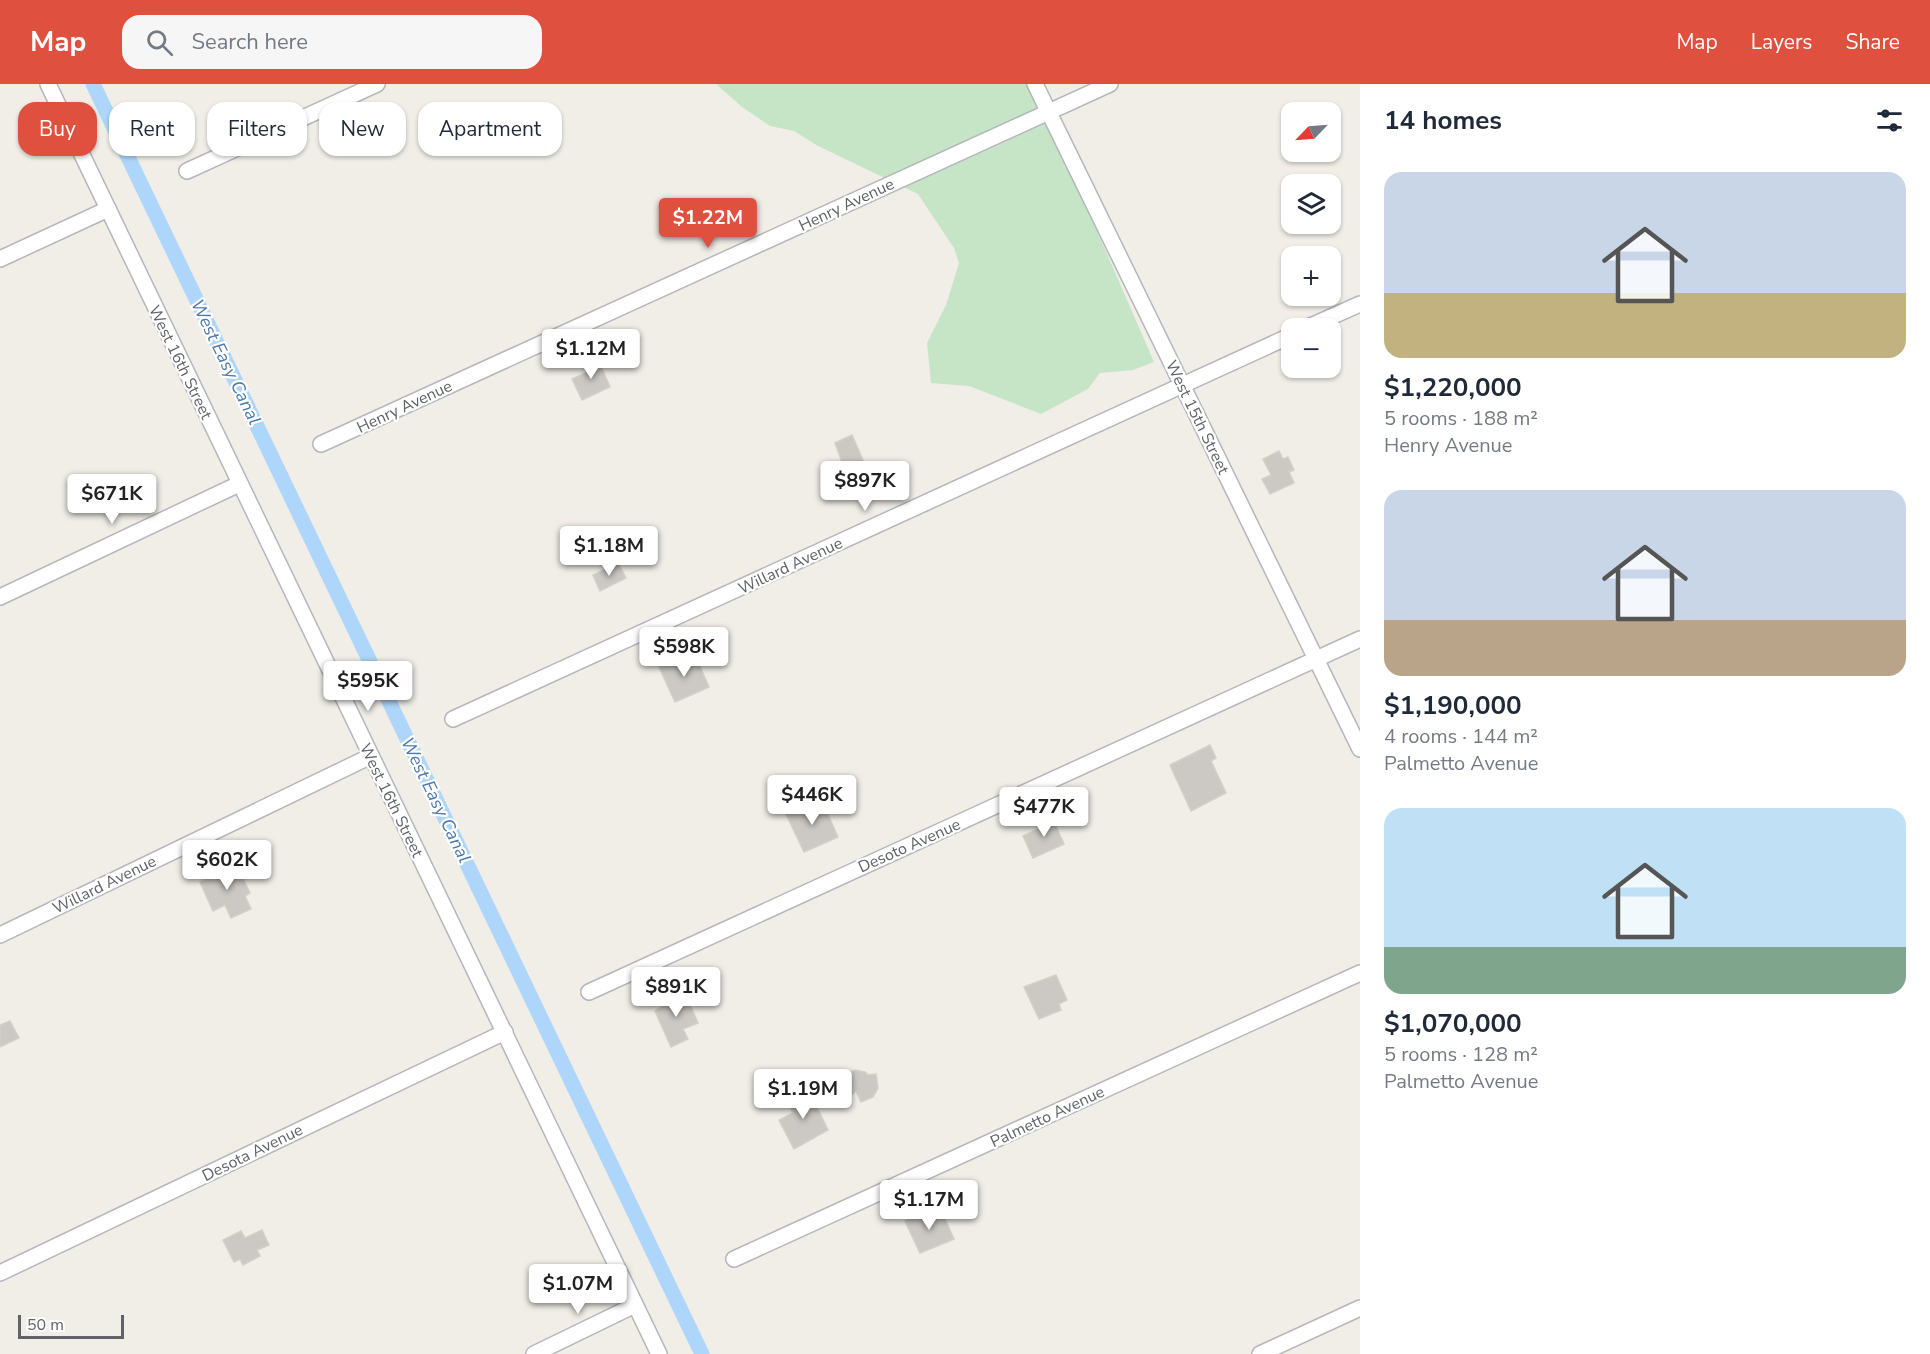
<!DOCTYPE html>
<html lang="en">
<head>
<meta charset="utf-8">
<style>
	:root { --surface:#fff; --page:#f6f6f7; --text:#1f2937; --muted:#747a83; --accent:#df503f }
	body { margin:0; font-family:"Nunito Sans",sans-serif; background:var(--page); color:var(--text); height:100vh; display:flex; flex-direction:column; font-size:22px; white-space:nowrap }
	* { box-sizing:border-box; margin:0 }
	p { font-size:20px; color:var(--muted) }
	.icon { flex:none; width:33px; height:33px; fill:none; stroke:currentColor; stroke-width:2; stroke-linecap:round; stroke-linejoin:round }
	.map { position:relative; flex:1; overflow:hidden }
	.side { display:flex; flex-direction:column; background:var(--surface); width:570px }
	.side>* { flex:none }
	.banner { position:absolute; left:18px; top:18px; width:570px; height:54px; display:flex; gap:12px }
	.needle { width:39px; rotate:245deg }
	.fabs { position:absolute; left:1281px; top:18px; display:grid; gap:12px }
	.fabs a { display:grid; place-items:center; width:60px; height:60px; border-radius:12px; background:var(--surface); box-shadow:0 2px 4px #0004; font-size:30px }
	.scale { position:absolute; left:18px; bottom:15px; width:106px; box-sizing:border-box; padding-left:6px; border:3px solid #5f6267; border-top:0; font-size:16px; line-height:21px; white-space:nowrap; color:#5f6267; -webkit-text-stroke:4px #fff; paint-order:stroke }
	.price { position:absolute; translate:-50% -51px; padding:0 14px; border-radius:6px; background:#fff; color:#222; font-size:20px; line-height:39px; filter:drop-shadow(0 2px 3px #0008) }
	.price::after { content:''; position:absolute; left:50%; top:36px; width:18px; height:14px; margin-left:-9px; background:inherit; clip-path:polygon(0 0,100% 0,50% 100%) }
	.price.active { background:var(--accent); color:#fff }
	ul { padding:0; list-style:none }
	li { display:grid; align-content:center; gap:12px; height:318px; padding:0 24px }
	li span { display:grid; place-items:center; height:186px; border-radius:18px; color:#555 }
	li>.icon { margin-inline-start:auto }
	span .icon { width:108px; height:108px; fill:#fffc; stroke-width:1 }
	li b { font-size:26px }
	h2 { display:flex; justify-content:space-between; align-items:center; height:72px; padding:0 24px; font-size:26px }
	.pill { padding:0 21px; border-radius:18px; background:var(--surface); box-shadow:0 2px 4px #0004; font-size:21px; line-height:54px }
	.pill.active { background:var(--accent); color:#fff }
	header { display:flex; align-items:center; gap:36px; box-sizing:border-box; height:84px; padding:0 30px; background:var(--accent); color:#fff }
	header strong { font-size:28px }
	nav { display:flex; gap:33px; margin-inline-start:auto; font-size:21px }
	.search { width:420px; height:54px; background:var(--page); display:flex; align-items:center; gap:15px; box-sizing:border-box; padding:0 21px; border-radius:18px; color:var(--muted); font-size:22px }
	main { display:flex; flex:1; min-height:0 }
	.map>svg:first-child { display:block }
	.green { fill:#c6e5c7 }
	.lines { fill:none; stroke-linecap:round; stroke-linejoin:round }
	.canal { stroke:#aed6fa; stroke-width:15 }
	.building { fill:#ccc9c4; stroke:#d4d0c6; stroke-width:1.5 }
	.minor-casing { stroke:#b4b7bb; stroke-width:18 }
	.minor { stroke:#fff; stroke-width:15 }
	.labels { text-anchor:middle; stroke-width:4.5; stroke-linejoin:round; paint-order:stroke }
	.street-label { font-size:16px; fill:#5f6267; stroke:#fff }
	.water-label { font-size:18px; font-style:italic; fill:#4a77ac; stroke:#fff }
</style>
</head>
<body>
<header>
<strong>Map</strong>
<div class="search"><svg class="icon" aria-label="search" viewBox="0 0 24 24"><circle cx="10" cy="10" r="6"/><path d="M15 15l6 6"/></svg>Search here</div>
<nav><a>Map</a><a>Layers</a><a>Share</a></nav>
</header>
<main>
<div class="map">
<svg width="1360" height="1270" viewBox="0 0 1360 1270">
	<rect width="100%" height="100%" fill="#f0eee7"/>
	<!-- green -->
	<polygon class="green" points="716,0 1031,0 1096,137 1097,147 1154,278 1133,286 1100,289 1088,305 1041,330 969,302 931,299 927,259 946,221 959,179 954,164 918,110 818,62 794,47 770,42 742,23"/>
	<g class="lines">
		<!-- canal -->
		<polyline class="canal" points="93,0 702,1270"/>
	</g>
	<!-- building -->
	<g class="building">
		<polygon points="597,273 610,303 582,316 572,295 588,288 584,279"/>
		<polygon points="852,351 866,383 847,392 835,359"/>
		<polygon points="1279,367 1283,375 1288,373 1294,386 1289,388 1294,399 1270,410 1262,395 1271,391 1263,375"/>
		<polygon points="618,479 626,494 600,507 593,491"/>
		<polygon points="695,571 709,603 675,618 659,583 675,576 676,579"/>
		<polygon points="1210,661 1216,674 1211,677 1226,709 1191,727 1170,681"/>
		<polygon points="823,719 838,753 804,768 786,730 804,721 807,727"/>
		<polygon points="1051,731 1064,760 1033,774 1023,752 1041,744 1038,737"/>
		<polygon points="236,780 250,809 245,812 251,825 231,834 225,821 213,827 200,798"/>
		<polygon points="1056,891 1067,916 1059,920 1061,926 1039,935 1024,903"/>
		<polygon points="683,905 698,939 683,945 688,955 671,963 655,927 672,916 670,911"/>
		<polygon points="10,937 19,954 0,963 0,941"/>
		<polygon points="855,986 865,988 868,991 876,990 878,1004 873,1013 861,1018 856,1007 847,1015 845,997 850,988"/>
		<polygon points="808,1005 828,1046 794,1065 779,1036 793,1029 786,1015"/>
		<polygon points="941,1126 954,1155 920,1169 905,1137 923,1129 925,1133"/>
		<polygon points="262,1146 269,1161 257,1166 260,1172 243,1181 240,1175 234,1178 223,1156 241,1147 245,1154"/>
	</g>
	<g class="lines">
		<!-- minor casing -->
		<g class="minor-casing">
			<g id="minor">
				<polyline points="48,0 659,1270"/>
				<polyline points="1035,0 1360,665"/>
				<polyline points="187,87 377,0"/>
				<polyline points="0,175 108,125"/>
				<polyline points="1306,244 1360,220"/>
				<polyline points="321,360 1110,0"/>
				<polyline points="0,513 239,400"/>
				<polyline points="453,635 1292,251"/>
				<polyline points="0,851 371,672"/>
				<polyline points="589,908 1360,555"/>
				<polyline points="734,1175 1360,889"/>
				<polyline points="0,1189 505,948"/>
				<polyline points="534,1270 635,1221"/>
				<polyline points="1260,1270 1360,1224"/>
			</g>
		</g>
		<!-- minor -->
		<use href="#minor" class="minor"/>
	</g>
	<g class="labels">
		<!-- street labels -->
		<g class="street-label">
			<text transform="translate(846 120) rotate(-25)" y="6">Henry Avenue</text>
			<text transform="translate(181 278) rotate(64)" y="6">West 16th Street</text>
			<text transform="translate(404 322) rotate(-25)" y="6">Henry Avenue</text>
			<text transform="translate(1198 333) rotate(64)" y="6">West 15th Street</text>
			<text transform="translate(790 481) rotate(-25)" y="6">Willard Avenue</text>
			<text transform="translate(392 716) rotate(64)" y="6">West 16th Street</text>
			<text transform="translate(909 761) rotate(-24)" y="6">Desoto Avenue</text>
			<text transform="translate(104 800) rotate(-26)" y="6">Willard Avenue</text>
			<text transform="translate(1047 1032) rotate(-25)" y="6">Palmetto Avenue</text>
			<text transform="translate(252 1068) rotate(-26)" y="6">Desota Avenue</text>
		</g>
		<!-- water labels -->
		<g class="water-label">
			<text transform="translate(226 278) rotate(64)" y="6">West Easy Canal</text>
			<text transform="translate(436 716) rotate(64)" y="6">West Easy Canal</text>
		</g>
	</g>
</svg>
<div class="fabs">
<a><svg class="needle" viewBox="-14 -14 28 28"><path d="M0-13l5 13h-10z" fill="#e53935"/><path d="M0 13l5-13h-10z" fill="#747a83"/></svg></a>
<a><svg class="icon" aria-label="layers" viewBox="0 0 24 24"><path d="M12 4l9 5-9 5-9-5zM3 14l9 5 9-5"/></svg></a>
<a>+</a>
<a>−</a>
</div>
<div class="scale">50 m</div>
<b class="price active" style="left:708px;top:165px">$1.22M</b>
<b class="price" style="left:591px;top:296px">$1.12M</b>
<b class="price" style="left:865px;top:428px">$897K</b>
<b class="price" style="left:112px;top:441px">$671K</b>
<b class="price" style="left:609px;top:493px">$1.18M</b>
<b class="price" style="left:684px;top:594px">$598K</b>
<b class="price" style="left:368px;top:628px">$595K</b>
<b class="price" style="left:812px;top:742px">$446K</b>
<b class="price" style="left:1044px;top:754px">$477K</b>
<b class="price" style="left:227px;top:807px">$602K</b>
<b class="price" style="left:676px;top:934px">$891K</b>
<b class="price" style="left:803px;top:1036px">$1.19M</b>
<b class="price" style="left:929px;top:1147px">$1.17M</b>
<b class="price" style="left:578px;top:1231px">$1.07M</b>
<div class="banner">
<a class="pill active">Buy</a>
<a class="pill">Rent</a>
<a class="pill">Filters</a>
<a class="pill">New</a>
<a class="pill">Apartment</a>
</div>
</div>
<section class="side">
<h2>14 homes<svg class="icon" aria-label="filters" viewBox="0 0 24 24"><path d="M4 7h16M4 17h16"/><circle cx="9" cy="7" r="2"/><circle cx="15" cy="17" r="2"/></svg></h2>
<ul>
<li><span style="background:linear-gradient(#c9d6e8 65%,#c2b280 0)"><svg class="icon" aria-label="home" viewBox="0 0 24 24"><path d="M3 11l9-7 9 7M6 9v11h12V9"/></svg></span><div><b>$1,220,000</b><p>5 rooms · 188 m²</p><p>Henry Avenue</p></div></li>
<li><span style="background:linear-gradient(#c9d6e8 70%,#b9a48a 0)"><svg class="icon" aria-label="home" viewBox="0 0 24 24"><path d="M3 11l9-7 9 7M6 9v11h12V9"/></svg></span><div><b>$1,190,000</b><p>4 rooms · 144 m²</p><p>Palmetto Avenue</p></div></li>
<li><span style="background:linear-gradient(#bfe0f5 75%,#7fa58c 0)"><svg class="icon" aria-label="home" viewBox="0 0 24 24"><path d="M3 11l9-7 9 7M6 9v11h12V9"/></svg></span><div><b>$1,070,000</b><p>5 rooms · 128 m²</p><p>Palmetto Avenue</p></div></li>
</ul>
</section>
</main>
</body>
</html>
